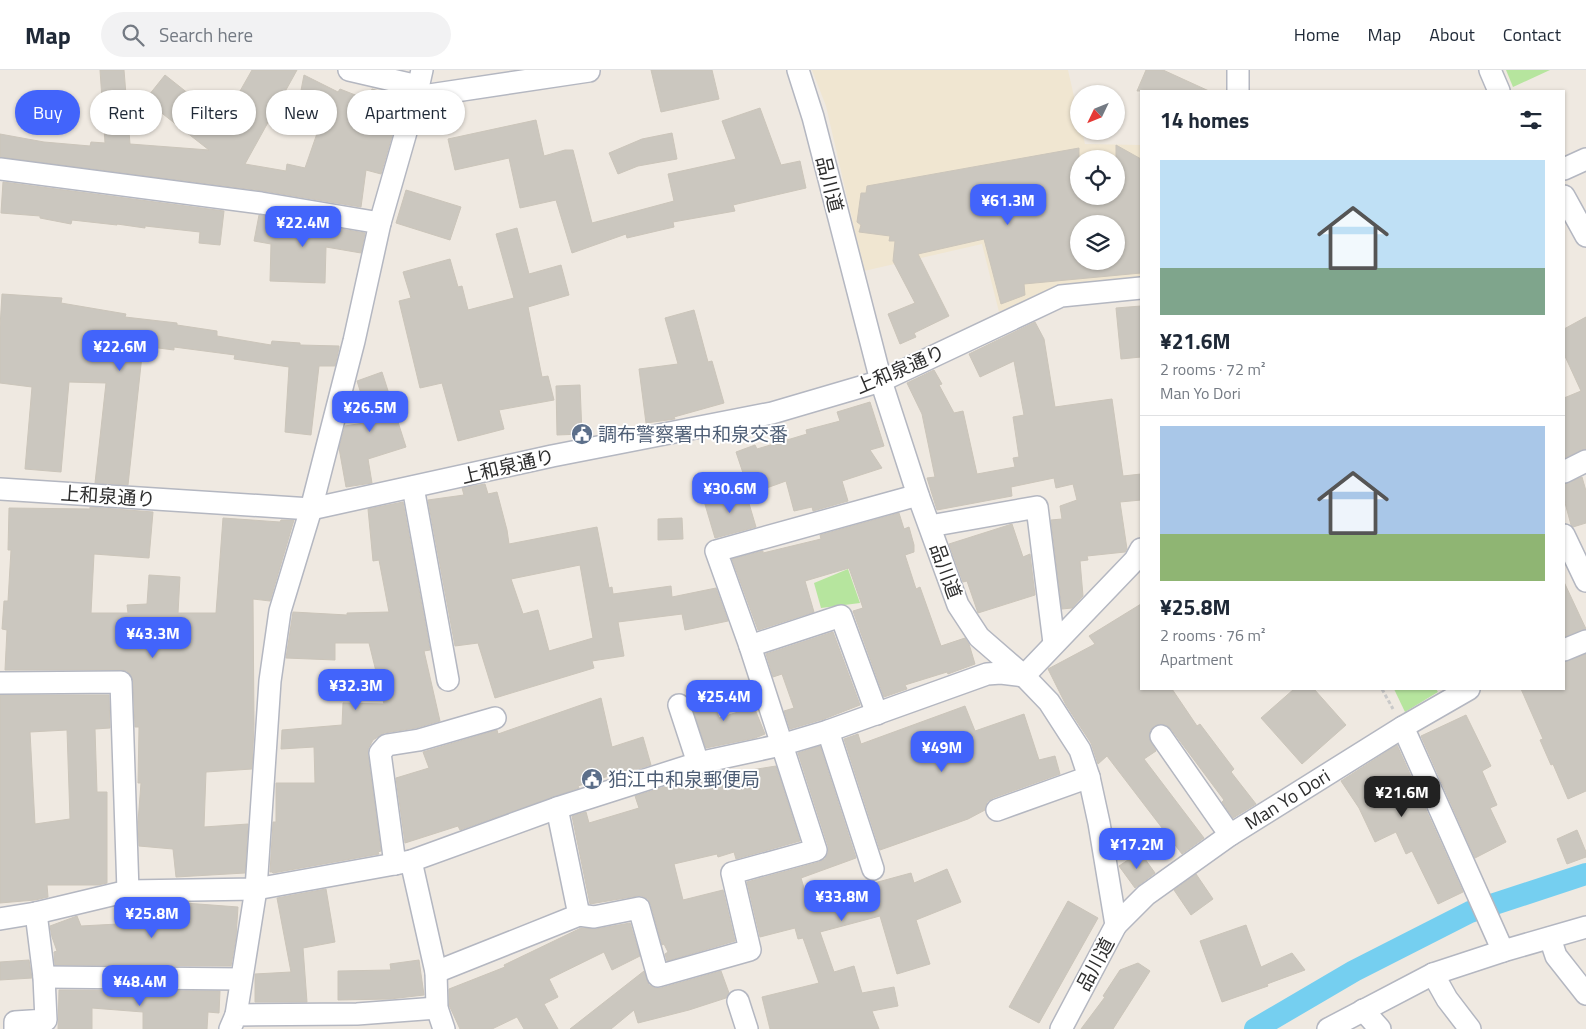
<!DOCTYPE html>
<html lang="en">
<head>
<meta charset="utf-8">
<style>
	:root { --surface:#fff; --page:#f2f2f3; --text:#1f2937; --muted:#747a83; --line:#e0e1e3; --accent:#4264fb }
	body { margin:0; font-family:"Titillium Web","Noto Sans JP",sans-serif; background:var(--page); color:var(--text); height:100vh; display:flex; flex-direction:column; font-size:19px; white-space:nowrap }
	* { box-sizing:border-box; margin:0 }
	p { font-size:16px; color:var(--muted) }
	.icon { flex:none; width:28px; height:28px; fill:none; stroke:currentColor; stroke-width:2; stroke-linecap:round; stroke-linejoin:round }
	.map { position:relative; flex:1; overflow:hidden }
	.details { position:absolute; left:1140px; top:20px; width:425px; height:600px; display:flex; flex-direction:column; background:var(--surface); border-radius:0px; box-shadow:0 1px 4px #0004 }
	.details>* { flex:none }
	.top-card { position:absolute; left:15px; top:20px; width:475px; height:45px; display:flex; gap:10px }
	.needle { width:32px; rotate:227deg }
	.fabs { position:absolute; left:1070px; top:15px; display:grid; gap:10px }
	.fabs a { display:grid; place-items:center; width:55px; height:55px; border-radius:50%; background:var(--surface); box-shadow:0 1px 4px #0004; font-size:25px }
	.price { position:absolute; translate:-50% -42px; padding:0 11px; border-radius:10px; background:var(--accent); color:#fff; font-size:16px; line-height:32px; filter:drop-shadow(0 1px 2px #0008) }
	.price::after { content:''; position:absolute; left:50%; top:30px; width:15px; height:11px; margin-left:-8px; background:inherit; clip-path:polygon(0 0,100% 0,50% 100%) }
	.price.on { background:#222; color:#fff }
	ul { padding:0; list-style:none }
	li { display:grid; align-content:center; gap:10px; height:265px; padding:0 20px }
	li+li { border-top:1px solid var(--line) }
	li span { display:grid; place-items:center; height:155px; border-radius:0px; color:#555 }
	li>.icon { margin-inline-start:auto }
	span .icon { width:90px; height:90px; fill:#fffc; stroke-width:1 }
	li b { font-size:21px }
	h2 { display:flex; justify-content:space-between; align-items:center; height:60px; padding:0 20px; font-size:21px }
	.tag { padding:0 18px; border-radius:22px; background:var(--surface); box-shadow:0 1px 4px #0004; font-size:18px; line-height:45px }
	.tag.on { background:var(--accent); color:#fff }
	header { display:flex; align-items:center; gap:30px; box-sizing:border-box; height:70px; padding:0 25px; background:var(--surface); border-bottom:1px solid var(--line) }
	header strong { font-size:24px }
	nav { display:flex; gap:28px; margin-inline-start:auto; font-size:18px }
	.search { width:350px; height:45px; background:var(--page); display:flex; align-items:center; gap:12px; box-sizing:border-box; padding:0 18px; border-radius:28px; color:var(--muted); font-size:19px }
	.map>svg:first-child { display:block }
	.education { fill:#f0e6d1; fill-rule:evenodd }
	.green { fill:#b6e59e }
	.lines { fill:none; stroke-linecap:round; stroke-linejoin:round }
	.canal { stroke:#75cff0; stroke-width:22 }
	.building { fill:#cbc7bf; stroke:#cbc5ba; fill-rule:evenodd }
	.minor-casing { stroke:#b4b7c1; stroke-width:24 }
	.path { stroke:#c9c9c9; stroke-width:3; stroke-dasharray:4 2.5; stroke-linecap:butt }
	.minor { stroke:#fff; stroke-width:21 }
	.labels { text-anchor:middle; stroke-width:4; stroke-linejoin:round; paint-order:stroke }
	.street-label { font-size:19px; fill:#2e2e2e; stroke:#fff }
	.service-label { font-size:19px; fill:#4e5e75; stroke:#fff; text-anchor:start }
</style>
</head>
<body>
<header>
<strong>Map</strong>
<div class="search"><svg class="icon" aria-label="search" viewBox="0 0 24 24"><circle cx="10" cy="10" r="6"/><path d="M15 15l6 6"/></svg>Search here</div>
<nav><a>Home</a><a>Map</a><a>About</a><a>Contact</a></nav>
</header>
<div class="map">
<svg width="1586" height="959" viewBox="0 0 1586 959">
	<rect width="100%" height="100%" fill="#efe9e1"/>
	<!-- education -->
	<path class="education" d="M812,0H1068L1079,49V61H1082L1085,74L1141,75V207L1057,216L999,242L982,174L864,201L826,36ZM1079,89H1116V126H1079ZM1079,154H1116V191H1079Z"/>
	<!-- green -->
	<g class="green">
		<polygon points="1506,0 1550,0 1513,17"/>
		<polygon points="848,499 860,533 821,538 814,513"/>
		<polygon points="1394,619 1436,619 1438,622 1405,642"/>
	</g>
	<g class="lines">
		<!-- canal -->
		<polyline class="canal" points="1255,959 1354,901 1470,842 1586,804"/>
	</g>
	<!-- building -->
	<g class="building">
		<polygon points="100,0 124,0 130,74 209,80 145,30 165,5 223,51 252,0 297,0 245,94 286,101 287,94 305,98 322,49 298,36 304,5 338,22 340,19 368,30 372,19 403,28 381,104 366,100 361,137 263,121 0,87 0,64 44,72 90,76 91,72 105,73"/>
		<polygon points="651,0 712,0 719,29 661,42"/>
		<polygon points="1146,0 1163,0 1209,21 1137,21"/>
		<polygon points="760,38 781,95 800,91 806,118 733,135 735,141 673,152 674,157 627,168 626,164 572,183 556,130 520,138 509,88 455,100 448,69 536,50 544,86 565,80 573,80 592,153 674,131 668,104 736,89 722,51"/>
		<polygon points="672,63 677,89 638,96 618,104 609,83 642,69"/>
		<path d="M1116,75L1141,89V203L1024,214L1025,225L1001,234L984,169L918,184L949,246L914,263L916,267L900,274L888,244L915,233L893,191L895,171H889L890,166L859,162L861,155L857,152L861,123H866L867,116L1079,78V126H1116ZM1079,154H1116V191H1079Z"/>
		<polygon points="3,112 224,141 220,175 199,173 200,162 145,156 145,158 117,154 117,155 72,150 71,154 40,148 40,146 1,143"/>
		<polygon points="406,120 461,137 450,170 396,153"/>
		<polygon points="259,145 365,163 361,183 326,177 325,213 270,211 271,174 254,171"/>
		<polygon points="517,158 529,204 561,195 569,225 528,237 542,307 548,306 554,330 499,340 504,359 458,371 442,313 420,318 399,231 411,228 403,202 450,189 458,217 462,216 468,240 514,228 496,164"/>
		<polygon points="2,224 62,228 61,233 126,244 125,247 177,253 177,255 217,261 217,266 271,275 272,271 300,273 300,275 339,276 339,278 335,296 319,296 311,365 285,362 289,297 234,289 235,285 174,277 174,280 143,276 128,415 95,413 106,313 69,312 61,402 25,399 32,317 0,313 0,257"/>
		<polygon points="1141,236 1141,287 1121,289 1116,238"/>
		<polygon points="694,240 708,292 712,291 724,333 674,347 675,349 646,353 639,299 678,294 665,248"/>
		<polygon points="1586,247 1586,379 1564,388 1564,328 1581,321 1564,284 1564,259"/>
		<polygon points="1035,252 1044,269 1055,337 1112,329 1123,406 1141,404 1141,430 1120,432 1127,479 1125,482 1087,486 1088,490 1080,491 1083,526 1072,538 1062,539 1051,450 1062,449 1060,436 1077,430 1073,414 1056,418 1054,408 1011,417 1012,426 937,440 927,408 935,407 922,344 907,313 934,300 942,314 939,315 954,343 963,341 977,404 1015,397 1013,388 1019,387 1013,347 1024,345 1014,291 980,307 969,284"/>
		<polygon points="382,302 406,377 368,389 372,413 346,417 339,378 345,356 370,352 357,311"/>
		<polygon points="580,315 582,364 557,365 556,316"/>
		<polygon points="870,332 884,376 870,380 882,398 842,411 848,431 813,441 812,437 794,441 786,411 750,424 736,382 755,375 757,379 807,364 806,360 840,351 837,342"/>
		<polygon points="1582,407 1586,421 1586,453 1573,457 1571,455 1564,429 1564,414"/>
		<path d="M485,414L488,424L497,422L507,460L509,474L597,457L609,518L612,517L613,524L671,516L672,527L716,518L728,551L685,560L682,544L618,552L624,586L592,591L594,598L495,628L478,573L455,576L428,430L464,425L462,418ZM580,495L593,568L549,581L538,540L523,544L511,509Z"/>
		<polygon points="745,420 756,457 715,468 704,431"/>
		<polygon points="403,432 430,580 424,581 440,651 416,658 384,663 373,670 368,679 368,685 381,781 378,782 379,784 273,803 272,802 270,802 273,752 276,752 276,713 315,713 314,677 281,679 282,660 342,655 343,633 384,634 369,573 335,573 335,590 286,588 293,542 347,545 347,543 389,542 379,490 373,491 368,439"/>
		<polygon points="90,437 153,442 149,488 94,484 91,543 128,543 127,535 147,534 149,505 180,507 178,543 216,543 223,448 280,452 281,450 294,450 270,531 253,529 254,655 252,699 206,702 204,757 248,754 245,803 176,807 173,779 139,776 138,752 141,713 138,713 139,657 135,657 133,611 131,605 127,601 121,600 5,600 7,560 2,559 4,531 8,531 11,480 8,480 9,438 90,439"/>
		<polygon points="899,443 904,459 909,457 914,475 914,482 905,485 916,519 920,517 941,576 965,568 969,574 975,594 948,604 947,602 905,615 907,619 884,627 853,541 863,538 849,498 805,511 814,542 758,560 732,489 763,481 763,483 821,469 820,465"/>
		<polygon points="682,448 683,469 658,470 658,449"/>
		<polygon points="1012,454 1023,487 1030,484 1035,525 978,543 967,511 963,512 949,474"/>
		<polygon points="1564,512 1586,559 1564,567"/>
		<polygon points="1141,534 1141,619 1172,619 1197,656 1200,654 1234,699 1231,702 1256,734 1233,748 1222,732 1224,730 1171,659 1166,655 1160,654 1154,656 1150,660 1149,667 1156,681 1144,689 1204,768 1182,784 1107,686 1098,694 1091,673 1066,635 1048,599 1095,574 1089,566"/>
		<polygon points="833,562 860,635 824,649 790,659 784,641 794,638 782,604 773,607 766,584"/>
		<polygon points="1586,584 1586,721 1568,729 1553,694 1551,695 1540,670 1543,669 1521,619 1564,619 1564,592"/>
		<polygon points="1294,619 1314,619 1346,655 1302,694 1261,648"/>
		<polygon points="710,620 719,648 754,637 765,664 755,668 706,678 688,627"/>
		<path d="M0,625H109L110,658L95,659L97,722H107V813L98,815H47L48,827L35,830L0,833ZM67,660L70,749L35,754L30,662Z"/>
		<polygon points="601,628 612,677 643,667 651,695 628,702 627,700 578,716 579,718 460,760 458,756 405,773 396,708 429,698 423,682 497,660 498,664"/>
		<polygon points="965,636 975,661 1024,644 1039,690 1055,686 1060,704 993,728 987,732 985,740 968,749 880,780 844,669 858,664 861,674"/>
		<polygon points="1466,645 1491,696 1482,701 1497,735 1490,738 1506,772 1475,788 1421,666"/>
		<polygon points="1397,675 1463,822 1438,834 1412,781 1406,784 1396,762 1375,772 1359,738 1341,711"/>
		<polygon points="820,676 856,788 801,808 808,831 911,803 914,813 947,799 961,832 916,850 930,894 897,904 880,846 820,862 834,902 854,896 862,923 894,917 898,936 872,941 879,959 770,959 762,927 819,913 803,868 798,869 795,858 760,867 747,812 819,792 825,789 828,783 828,776 798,683"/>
		<polygon points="776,696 800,771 736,789 734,782 718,787 717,784 674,794 683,830 723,820 735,871 667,891 665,884 668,882 664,874 662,875 651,835 648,829 642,826 637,826 590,834 572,746 586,742 589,753 639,738 635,726 661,718 689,710"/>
		<polygon points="1577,760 1586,782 1586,787 1567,794 1557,769"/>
		<polygon points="1140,782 1155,803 1135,818 1119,796"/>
		<polygon points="1196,804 1213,829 1191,845 1174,820"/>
		<polygon points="326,819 335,872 303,878 307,932 255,932 255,904 291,902 277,828"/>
		<polygon points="1068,831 1098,848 1039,953 1009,937"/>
		<polygon points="185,833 238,837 236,867 231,896 55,895 54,882 57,881 52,867 50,856 77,846 81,856 136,853 136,842 185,843"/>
		<polygon points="630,853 640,886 612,900 604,882 549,909 558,927 544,934 558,959 524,959 517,947 492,959 460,959 449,935 449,919 505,897 504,895 581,858 596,859"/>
		<polygon points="1246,855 1261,897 1292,883 1305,900 1267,914 1268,916 1222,932 1200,871"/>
		<polygon points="29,890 32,908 0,910 0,892"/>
		<polygon points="419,890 424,925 390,929 338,930 338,901 391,900 390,894"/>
		<polygon points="1138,893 1150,901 1113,959 1081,959 1105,927 1103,926 1120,900"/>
		<polygon points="644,901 649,915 655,918 661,918 721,901 729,923 726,928 689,940 638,953 634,940 611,959 570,959"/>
		<polygon points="59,920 220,921 219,943 208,942 207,959 143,959 143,942 92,938 92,959 58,959"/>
	</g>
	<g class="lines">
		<!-- minor casing -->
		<g class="minor-casing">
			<g id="minor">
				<polyline points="349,0 418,16"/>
				<polyline points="798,0 813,47 881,311 918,425 958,535 979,567 1024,606 1049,632 1080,680 1089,707 1099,753 1116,855 1061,959"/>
				<polyline points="1490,0 1499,21"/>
				<polyline points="1238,21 1238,0"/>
				<polyline points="416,27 589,1"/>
				<polyline points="0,99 261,133 380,153"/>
				<polyline points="1564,99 1586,89"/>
				<polyline points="1564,126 1586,166"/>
				<polyline points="1564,402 1586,391"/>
				<polyline points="413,417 448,610"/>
				<polyline points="0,419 311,439 552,386 772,343 881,311 1061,226 1141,218"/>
				<polyline points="930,456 1037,437 1054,573"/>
				<polyline points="1564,465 1586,511"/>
				<polyline points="750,576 841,546 877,644"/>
				<polyline points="1564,580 1586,571"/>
				<polyline points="0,613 121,612 128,821"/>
				<polyline points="679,635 698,693"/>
				<polyline points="1403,657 1503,881"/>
				<polyline points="828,661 873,799"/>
				<polyline points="1161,666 1230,765"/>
				<polyline points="997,740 1089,707"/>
				<polyline points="411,791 436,902 437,938 444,959"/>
				<polyline points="395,794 380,683 387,675 419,670 495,648"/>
				<polyline points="579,845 594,847 639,838 658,906 750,880 732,803 816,780 750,576 716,481 918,425"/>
				<polyline points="0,849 36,843 128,821 256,819 411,791 557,738 698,693 781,675 828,661 987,604 1001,603 1024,606 1135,490 1141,479"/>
				<polyline points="1116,855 1146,825 1230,765 1403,657 1469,619"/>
				<polyline points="1550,868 1556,886 1586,924"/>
				<polyline points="436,902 579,845 557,738"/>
				<polyline points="1433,904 1447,929 1470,959"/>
				<polyline points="44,907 241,909"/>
				<polyline points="738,931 747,959"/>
				<polyline points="1363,940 1380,959"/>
				<polyline points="236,945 256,819 270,611 280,541 311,439 354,271 380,153 416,27 422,0"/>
				<polyline points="15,959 15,952 46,950 44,907 36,843"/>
				<polyline points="230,959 236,945 357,944 437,938"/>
				<polyline points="1328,959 1433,904 1503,881 1586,857"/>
			</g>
		</g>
		<!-- path -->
		<polyline class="path" points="1382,619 1393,639"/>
		<!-- minor -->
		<use href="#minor" class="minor"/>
	</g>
	<!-- icons -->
	<defs>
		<g id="civic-disc" transform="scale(1.125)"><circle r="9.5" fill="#5c6f8a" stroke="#fff"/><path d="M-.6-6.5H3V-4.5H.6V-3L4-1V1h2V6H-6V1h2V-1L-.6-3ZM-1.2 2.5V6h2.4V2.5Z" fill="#fff"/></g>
	</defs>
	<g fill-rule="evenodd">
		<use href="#civic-disc" x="582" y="364"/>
		<use href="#civic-disc" x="592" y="709"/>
	</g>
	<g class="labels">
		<!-- street labels -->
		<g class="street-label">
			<text transform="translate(830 114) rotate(76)" y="7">品川道</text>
			<text transform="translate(900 299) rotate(-23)" y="7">上和泉通り</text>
			<text transform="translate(508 396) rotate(-13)" y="7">上和泉通り</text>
			<text transform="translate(108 426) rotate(4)" y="7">上和泉通り</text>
			<text transform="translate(946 501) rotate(70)" y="7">品川道</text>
			<text transform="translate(1287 729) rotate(-32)" y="7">Man Yo Dori</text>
			<text transform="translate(1095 894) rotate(-62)" y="7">品川道</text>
		</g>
		<!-- service labels -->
		<g class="service-label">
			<text x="598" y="371">調布警察署中和泉交番</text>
			<text x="608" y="716">狛江中和泉郵便局</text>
		</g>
	</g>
</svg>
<div class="fabs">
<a><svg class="needle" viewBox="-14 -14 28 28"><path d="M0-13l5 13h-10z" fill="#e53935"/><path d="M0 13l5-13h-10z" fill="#747a83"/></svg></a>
<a><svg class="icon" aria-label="locate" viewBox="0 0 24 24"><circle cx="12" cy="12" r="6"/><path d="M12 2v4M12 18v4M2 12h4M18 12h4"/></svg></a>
<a><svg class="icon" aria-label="layers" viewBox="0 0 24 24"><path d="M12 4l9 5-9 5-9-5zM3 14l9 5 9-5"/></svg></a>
</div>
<b class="price" style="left:1008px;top:156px">¥61.3M</b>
<b class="price" style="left:303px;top:178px">¥22.4M</b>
<b class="price" style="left:120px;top:302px">¥22.6M</b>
<b class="price" style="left:370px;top:363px">¥26.5M</b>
<b class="price" style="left:730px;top:444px">¥30.6M</b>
<b class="price" style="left:153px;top:589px">¥43.3M</b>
<b class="price" style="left:356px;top:641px">¥32.3M</b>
<b class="price" style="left:724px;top:652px">¥25.4M</b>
<b class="price" style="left:942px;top:703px">¥49M</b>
<b class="price on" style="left:1402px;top:748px">¥21.6M</b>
<b class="price" style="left:1137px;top:800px">¥17.2M</b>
<b class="price" style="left:842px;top:852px">¥33.8M</b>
<b class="price" style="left:152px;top:869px">¥25.8M</b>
<b class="price" style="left:140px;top:937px">¥48.4M</b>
<div class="top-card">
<a class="tag on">Buy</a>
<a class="tag">Rent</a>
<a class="tag">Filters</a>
<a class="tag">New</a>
<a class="tag">Apartment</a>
</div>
<section class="details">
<h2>14 homes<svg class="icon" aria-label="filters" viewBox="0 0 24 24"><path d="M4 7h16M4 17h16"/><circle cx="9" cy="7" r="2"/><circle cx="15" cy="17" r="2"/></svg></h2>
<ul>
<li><span style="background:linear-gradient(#bfe0f5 70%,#7fa58c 0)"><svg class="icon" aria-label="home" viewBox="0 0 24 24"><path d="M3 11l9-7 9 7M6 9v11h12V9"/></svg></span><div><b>¥21.6M</b><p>2 rooms · 72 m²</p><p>Man Yo Dori</p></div></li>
<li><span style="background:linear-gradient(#a9c7e8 70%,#8fb573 0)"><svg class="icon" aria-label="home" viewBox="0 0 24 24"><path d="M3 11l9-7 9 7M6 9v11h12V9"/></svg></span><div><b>¥25.8M</b><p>2 rooms · 76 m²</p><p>Apartment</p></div></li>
</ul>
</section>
</div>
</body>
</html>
